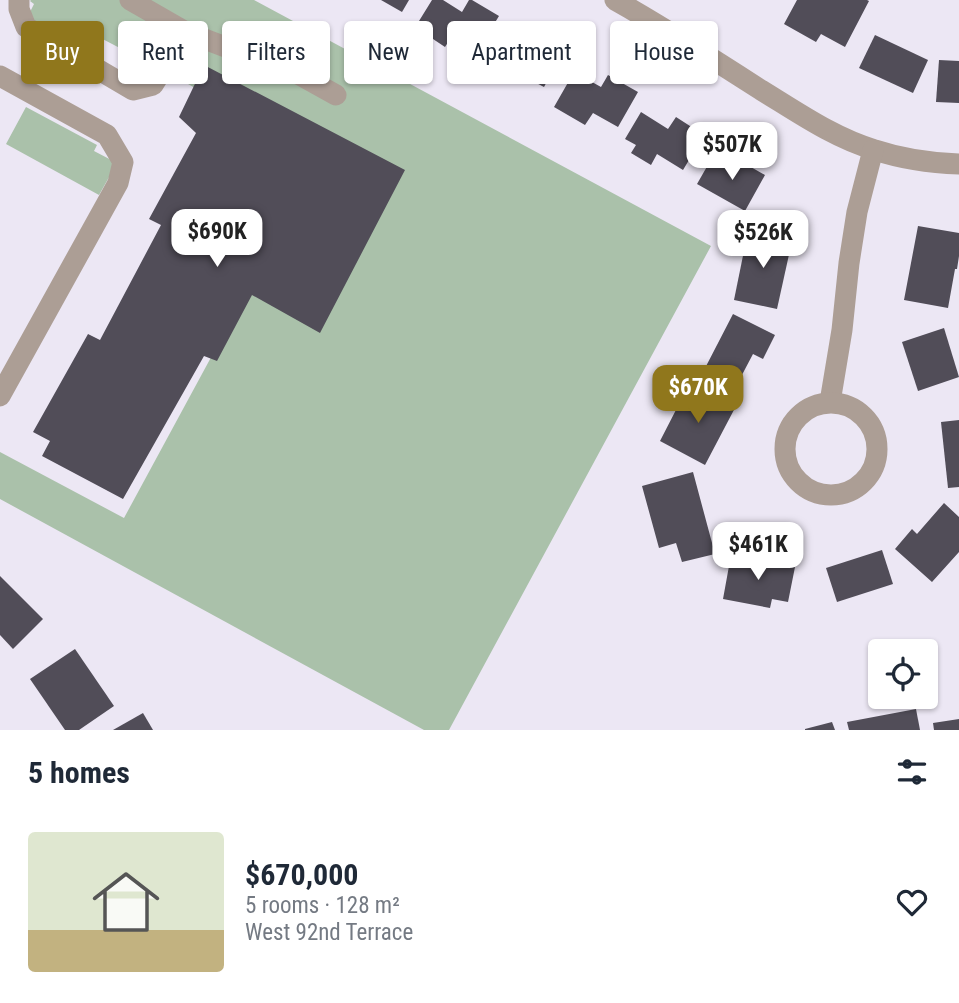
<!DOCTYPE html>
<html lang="en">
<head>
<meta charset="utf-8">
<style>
	:root { --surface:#fff; --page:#f6f6f7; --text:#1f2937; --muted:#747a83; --accent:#90771c }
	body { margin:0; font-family:"Roboto Condensed",sans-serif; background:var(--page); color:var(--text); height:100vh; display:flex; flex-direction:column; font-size:26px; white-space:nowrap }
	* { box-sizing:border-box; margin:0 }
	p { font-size:23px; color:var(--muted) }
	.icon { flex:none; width:38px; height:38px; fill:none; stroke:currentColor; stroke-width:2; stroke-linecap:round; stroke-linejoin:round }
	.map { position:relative; height:730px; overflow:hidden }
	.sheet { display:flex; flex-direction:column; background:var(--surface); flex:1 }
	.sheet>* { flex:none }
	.banner { position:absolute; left:21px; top:21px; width:917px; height:63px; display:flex; gap:14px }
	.buttons { position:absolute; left:868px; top:639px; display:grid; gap:14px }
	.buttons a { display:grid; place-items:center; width:70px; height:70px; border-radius:7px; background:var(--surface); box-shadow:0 2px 5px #0004; font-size:35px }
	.price { position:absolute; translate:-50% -60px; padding:0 16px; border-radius:14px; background:#fff; color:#222; font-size:23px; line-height:46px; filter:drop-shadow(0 2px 4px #0008) }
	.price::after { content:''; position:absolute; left:50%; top:42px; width:21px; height:16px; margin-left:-10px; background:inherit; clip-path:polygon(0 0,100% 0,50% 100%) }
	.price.current { background:var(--accent); color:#fff }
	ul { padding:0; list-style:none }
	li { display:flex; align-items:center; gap:21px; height:175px; padding:0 28px }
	li span { display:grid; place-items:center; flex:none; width:196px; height:140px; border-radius:7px; color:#555 }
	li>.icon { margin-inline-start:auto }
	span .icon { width:84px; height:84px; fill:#fffc; stroke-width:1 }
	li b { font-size:30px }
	h2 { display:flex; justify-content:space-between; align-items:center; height:84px; padding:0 28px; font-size:30px }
	.tag { padding:0 24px; border-radius:7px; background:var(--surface); box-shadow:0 2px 5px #0004; font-size:24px; line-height:63px }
	.tag.current { background:var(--accent); color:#fff }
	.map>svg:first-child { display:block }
	.green { fill:#aac1aa }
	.building { fill:#514d58 }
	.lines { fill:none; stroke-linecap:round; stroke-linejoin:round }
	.minor { stroke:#ac9e95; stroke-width:21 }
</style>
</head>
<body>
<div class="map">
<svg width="959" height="730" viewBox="0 0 959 730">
	<rect width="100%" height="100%" fill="#ece7f4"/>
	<!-- green -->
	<g class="green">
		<polygon points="31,0 254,0 711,246 449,730 424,730 0,499 0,452 124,518 319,158 181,80 70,22 61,39 26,20 34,4 30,1"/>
		<polygon points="26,107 97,145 94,151 117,163 99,195 6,144"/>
	</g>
	<!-- building -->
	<g class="building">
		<polygon points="381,0 409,0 402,12"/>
		<polygon points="432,0 443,0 462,12 469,0 472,0 499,16 477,52 452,36 445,47 427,35 431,28 419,21"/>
		<polygon points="797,0 867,0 869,1 845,47 821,34 816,42 784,24"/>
		<polygon points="514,29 561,55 544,87 496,62"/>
		<polygon points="875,35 928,60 913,93 859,68"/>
		<polygon points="939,60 959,61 959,103 936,102"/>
		<polygon points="204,65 405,170 320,333 252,295 217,361 204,356 123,499 42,456 50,441 33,432 88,334 100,340 161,225 149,219 196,133 179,117"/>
		<polygon points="574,72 601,87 608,75 638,92 618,127 593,113 585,125 554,107"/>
		<polygon points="641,112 668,129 676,117 704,135 683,170 657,154 651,165 631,153 636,145 625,139"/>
		<polygon points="713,156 737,170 742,162 765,175 745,211 697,184"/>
		<polygon points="918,226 959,233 959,256 957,269 955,269 948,308 904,300"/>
		<polygon points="748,231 792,241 777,309 734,300"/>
		<polygon points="733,314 775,335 763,359 753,354 734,390 702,374"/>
		<polygon points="944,328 959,377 918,391 902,342"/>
		<polygon points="695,385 736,406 705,465 660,441 678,406 683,408"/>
		<polygon points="959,420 959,487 948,488 941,422"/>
		<polygon points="693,472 715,554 682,562 676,543 659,548 642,486"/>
		<polygon points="944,503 959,517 959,552 932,582 895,549 912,529 917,534"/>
		<polygon points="882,550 893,584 837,602 826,568"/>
		<polygon points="731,555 795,567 788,602 772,599 770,608 723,599"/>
		<polygon points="0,576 43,619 13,649 0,635"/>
		<polygon points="75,649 114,706 79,730 65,730 30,679"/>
		<polygon points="916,709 920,730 849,730 847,722"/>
		<polygon points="143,713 153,730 113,730"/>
		<polygon points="959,719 959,730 934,730 933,723"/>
		<polygon points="832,722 835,730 805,730 805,729"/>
	</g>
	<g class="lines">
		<!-- minor -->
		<g class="minor">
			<polyline points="19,0 19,9 26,27 133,90 153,85 186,32 130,0"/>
			<path d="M615,0C665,28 713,59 761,90C797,112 834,138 875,150C902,159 930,163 959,164"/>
			<polyline points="186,32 236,51 261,65 291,70 336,95"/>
			<polyline points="0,76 107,135 123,162 118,183 0,396"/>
			<polyline points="830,402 842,330 849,263 857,212 873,150"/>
			<circle cx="831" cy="449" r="46"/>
		</g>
	</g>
</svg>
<div class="buttons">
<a><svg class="icon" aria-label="locate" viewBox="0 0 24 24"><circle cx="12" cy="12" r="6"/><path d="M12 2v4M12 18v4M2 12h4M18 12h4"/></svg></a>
</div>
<b class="price" style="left:732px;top:182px">$507K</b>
<b class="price" style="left:217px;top:269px">$690K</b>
<b class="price" style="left:763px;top:270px">$526K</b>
<b class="price current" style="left:698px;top:425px">$670K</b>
<b class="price" style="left:758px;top:582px">$461K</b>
<div class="banner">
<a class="tag current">Buy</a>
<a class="tag">Rent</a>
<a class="tag">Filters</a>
<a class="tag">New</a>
<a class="tag">Apartment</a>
<a class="tag">House</a>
</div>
</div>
<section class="sheet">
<h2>5 homes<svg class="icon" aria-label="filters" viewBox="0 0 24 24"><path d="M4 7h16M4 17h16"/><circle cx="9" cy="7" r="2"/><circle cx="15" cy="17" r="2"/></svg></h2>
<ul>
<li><span style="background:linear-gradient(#dfe7d0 70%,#c2b280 0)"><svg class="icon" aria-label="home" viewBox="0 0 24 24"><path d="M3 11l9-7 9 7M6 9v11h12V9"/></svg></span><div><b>$670,000</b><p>5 rooms · 128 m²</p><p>West 92nd Terrace</p></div><svg class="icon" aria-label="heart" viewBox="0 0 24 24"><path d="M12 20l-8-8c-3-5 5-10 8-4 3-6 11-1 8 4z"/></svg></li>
</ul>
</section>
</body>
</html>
